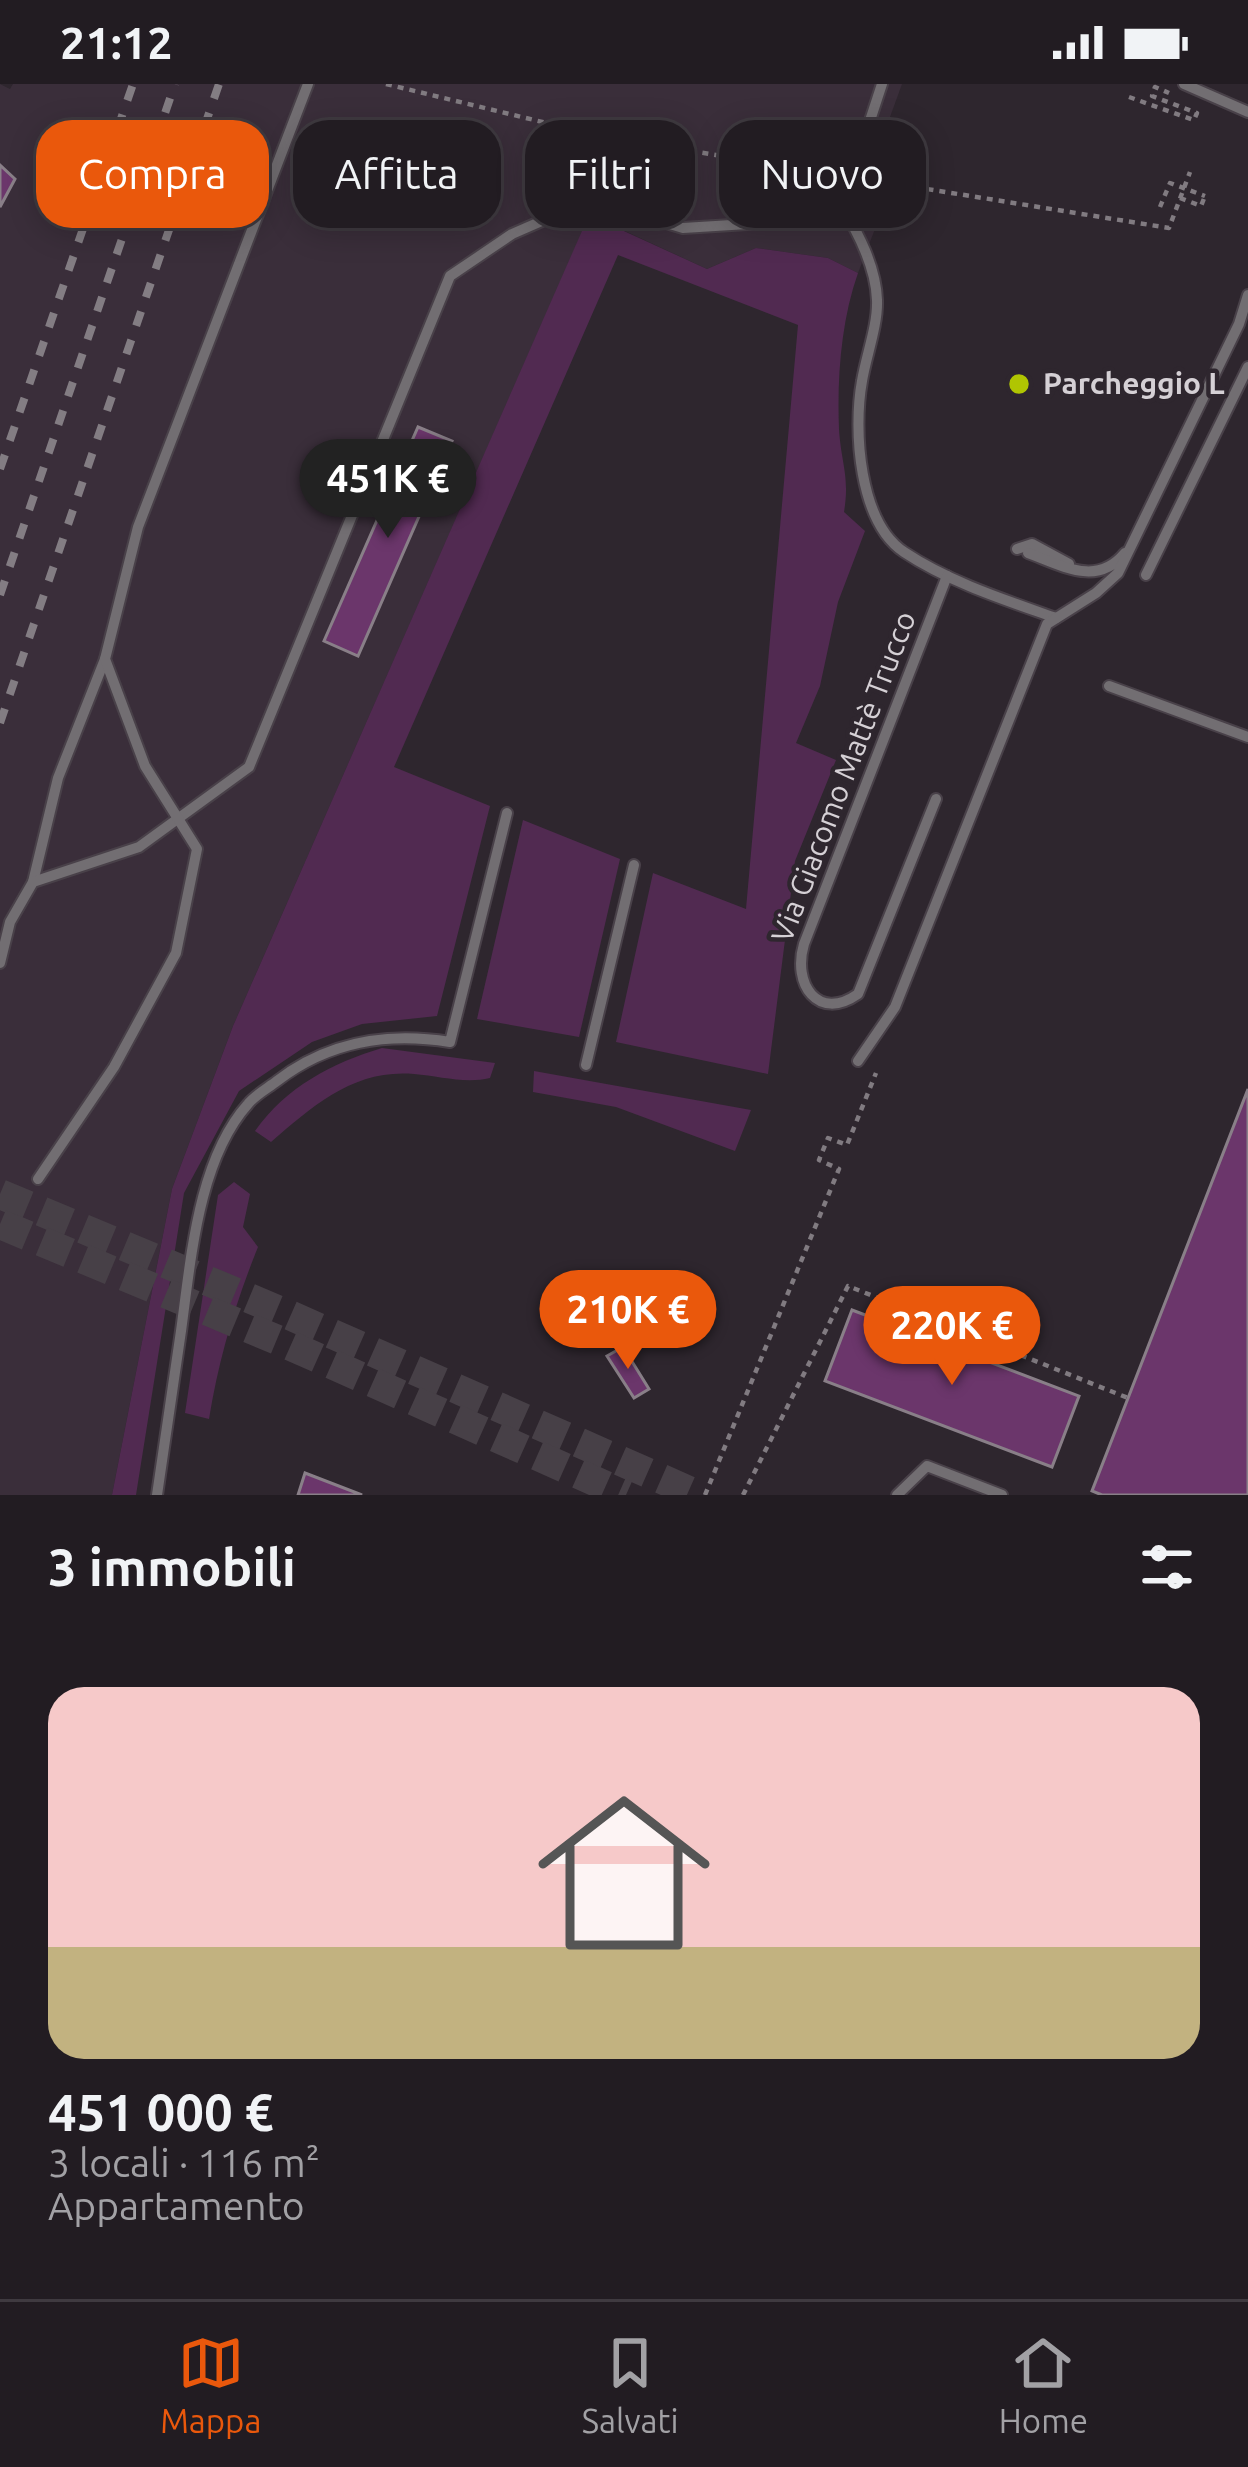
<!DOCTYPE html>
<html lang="it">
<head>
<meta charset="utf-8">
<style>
	:root { --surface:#221c22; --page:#2e292f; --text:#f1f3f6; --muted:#a2a1a5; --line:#3f3a40; --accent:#ea580c }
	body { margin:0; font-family:Ubuntu,sans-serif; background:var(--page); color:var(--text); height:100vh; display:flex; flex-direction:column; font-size:45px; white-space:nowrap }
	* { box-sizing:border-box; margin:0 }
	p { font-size:39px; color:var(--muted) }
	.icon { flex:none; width:66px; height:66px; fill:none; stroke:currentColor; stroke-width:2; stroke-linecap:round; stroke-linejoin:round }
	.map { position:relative; height:1411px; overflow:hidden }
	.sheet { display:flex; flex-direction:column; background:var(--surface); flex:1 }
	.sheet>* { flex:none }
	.hud { position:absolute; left:36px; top:36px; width:1176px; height:108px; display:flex; gap:24px }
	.price { position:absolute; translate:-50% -102px; padding:0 27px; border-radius:42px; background:var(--accent); color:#fff; font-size:39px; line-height:78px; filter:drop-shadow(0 3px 6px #0008) }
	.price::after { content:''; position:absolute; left:50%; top:72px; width:36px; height:27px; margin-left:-18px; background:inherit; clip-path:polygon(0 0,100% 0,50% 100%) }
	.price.selected { background:#222; color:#fff }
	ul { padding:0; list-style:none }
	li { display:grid; align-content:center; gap:24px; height:636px; padding:0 48px }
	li+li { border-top:3px solid var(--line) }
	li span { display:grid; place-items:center; height:372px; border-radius:36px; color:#555 }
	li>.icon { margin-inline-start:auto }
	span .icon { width:216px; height:216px; fill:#fffc; stroke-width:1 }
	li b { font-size:51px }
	h2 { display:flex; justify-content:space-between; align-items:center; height:144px; padding:0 48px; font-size:51px }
	.pill { padding:0 42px; border-radius:36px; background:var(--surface); box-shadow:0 6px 30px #0003,0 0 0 3px var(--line); font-size:42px; line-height:108px }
	.pill.selected { background:var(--accent); color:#fff }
	.status { display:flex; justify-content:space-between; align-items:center; height:84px; padding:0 60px; background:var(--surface); direction:ltr }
	.status svg { height:33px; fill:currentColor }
	.tab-bar { display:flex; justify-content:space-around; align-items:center; height:168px; border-top:3px solid var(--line); background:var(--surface); font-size:33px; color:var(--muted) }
	.tab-bar a { display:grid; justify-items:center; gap:6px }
	.tab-bar .selected { color:var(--accent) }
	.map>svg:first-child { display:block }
	.built { fill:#3a2e3a }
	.green { fill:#512a51 }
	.building { fill:#6b366b; stroke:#897f88; stroke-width:3 }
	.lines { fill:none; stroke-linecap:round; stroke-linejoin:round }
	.primary-tunnel { stroke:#474047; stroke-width:30; stroke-dasharray:30 15; stroke-linecap:butt }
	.service-casing { stroke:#494149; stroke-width:14 }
	.path { stroke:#817b81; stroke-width:4.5; stroke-dasharray:6 6; stroke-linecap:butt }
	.service { stroke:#726e72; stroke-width:10 }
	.rail { stroke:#837d83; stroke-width:8; stroke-dasharray:15 15; stroke-linecap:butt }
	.path-bridge { stroke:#817b81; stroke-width:4.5; stroke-dasharray:6 6; stroke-linecap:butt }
	.poi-dot { fill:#b0c502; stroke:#2e262e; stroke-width:4.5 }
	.labels { text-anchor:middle; stroke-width:9; stroke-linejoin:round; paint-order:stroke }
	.poi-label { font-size:30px; font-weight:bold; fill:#d5d0d5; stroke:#2e262e; text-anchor:start }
	.street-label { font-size:30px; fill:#d5d0d5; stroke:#2e262e }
</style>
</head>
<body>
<div class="status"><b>21:12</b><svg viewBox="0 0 49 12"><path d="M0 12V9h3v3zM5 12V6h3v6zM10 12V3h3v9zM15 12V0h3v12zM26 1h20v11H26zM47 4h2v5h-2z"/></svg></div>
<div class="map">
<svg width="1248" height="1411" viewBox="0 0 1248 1411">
	<rect width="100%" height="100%" fill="#2e262e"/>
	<!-- built -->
	<polygon class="built" points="0,0 10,5 13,0 902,0 886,44 912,49 858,189 828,174 756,164 707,185 603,137 585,141 233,942 172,1105 112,1411 0,1411"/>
	<!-- green -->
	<g class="green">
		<path d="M602,137L707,185L756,164L828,174L858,189C841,237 837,294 839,345C841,379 850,392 844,428L865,447L838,518L820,602L796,659L836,676L795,777L768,990L616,958L653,789L746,825L798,241L618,171L394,683L490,722L437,932L362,940L312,958L239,1007L184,1109L136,1411H112L172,1105L233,942L585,140Z"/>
		<polygon points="523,736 620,775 579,953 477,935"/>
		<path d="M382,964L495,979L490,994C465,1000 439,992 414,990C354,985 314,1021 271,1058L255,1047C286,1003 332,979 382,964Z"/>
		<polygon points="534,987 751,1026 735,1067 616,1023 533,1008"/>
		<path d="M234,1098L250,1110L243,1143L258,1163C235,1220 219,1274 209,1335L185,1329L218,1111Z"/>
	</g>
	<!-- building -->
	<g class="building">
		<polygon points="0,81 15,95 0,123"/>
		<polygon points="418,343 452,357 358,572 324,557"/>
		<polygon points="1248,1005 1248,1411 1102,1411 1092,1407"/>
		<polygon points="852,1226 1079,1312 1052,1383 825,1297"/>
		<polygon points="623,1263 649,1305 634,1314 607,1272"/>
		<polygon points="305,1389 362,1411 298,1411"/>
	</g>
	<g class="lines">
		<!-- primary-tunnel -->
		<g class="primary-tunnel">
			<polyline points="0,1110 287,1230 698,1411"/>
			<polyline points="0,1140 280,1257 626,1411"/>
		</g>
		<!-- service casing -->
		<g class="service-casing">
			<g id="service">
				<path d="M882,0L842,122C858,149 876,183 877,216C878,241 866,272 862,297C853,346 859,438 904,468C949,498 1005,516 1056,534"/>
				<polyline points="1184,0 1248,28"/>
				<polyline points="1017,465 1032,460 1069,480"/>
				<path d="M1028,469C1063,482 1097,503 1125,469"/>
				<polyline points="1146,491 1248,283"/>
				<polyline points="1109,602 1248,653"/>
				<path d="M936,715L858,910C818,938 792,900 804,860L947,492"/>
				<polyline points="33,798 58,694 105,575"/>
				<polyline points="0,879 10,838 33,798 139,763 249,683 450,192 512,150 590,116 683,144 796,137 842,122"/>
				<polyline points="858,977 895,923 1047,540 1096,509 1118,489 1239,240 1248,211"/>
				<polyline points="586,981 634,781"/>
				<polyline points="38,1095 114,983 176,869 197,765 145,682 105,575 138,443 308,0"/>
				<path d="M157,1411C165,1356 173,1302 181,1247C191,1175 198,1076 248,1020C255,1011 268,1004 277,997C329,957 387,948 450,958L507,729"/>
				<polyline points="897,1411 927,1382 1002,1411"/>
			</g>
		</g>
		<!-- path -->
		<g class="path">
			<polyline points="1129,13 1194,36 1197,29 1152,12 1155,3 1169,9"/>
			<polyline points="1180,114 1201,122 1205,112"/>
			<polyline points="1160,123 1170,99 1205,112"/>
			<polyline points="705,1411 839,1085 819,1076 828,1054 847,1061 876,989"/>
			<polyline points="743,1411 848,1202 1128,1314"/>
		</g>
		<!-- service -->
		<use href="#service" class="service"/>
		<!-- rail -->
		<g class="rail">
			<polyline points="0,385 133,0"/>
			<polyline points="0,511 175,0"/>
			<polyline points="0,639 219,0"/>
		</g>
		<!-- path-bridge -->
		<polyline class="path-bridge" points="386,0 604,53 1169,144 1190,88"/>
	</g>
	<!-- markers -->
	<circle class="poi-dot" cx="1019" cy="300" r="12"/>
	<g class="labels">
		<!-- poi labels -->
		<g class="poi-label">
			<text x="1043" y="310">Parcheggio L</text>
		</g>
		<!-- street labels -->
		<g class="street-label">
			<text transform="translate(844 693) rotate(-69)" y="10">Via Giacomo Mattè Trucco</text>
		</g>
	</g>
</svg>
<b class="price selected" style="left:388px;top:457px">451K €</b>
<b class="price" style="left:628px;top:1288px">210K €</b>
<b class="price" style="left:952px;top:1304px">220K €</b>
<div class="hud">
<a class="pill selected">Compra</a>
<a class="pill">Affitta</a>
<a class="pill">Filtri</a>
<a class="pill">Nuovo</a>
</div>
</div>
<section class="sheet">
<h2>3 immobili<svg class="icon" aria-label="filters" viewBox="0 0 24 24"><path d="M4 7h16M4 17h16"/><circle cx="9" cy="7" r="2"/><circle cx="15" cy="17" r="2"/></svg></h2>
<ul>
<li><span style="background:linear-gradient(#f6c9c9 70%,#c2b280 0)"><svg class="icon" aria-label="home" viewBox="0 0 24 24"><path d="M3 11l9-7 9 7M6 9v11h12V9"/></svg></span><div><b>451 000 €</b><p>3 locali · 116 m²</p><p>Appartamento</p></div></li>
</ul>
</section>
<nav class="tab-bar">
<a class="selected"><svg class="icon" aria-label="map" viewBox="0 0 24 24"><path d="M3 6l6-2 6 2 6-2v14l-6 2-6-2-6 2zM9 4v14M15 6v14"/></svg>Mappa</a>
<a><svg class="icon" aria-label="saved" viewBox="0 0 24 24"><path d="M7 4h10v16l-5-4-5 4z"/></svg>Salvati</a>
<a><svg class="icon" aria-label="home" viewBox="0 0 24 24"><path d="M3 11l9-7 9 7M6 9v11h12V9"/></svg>Home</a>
</nav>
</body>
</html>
